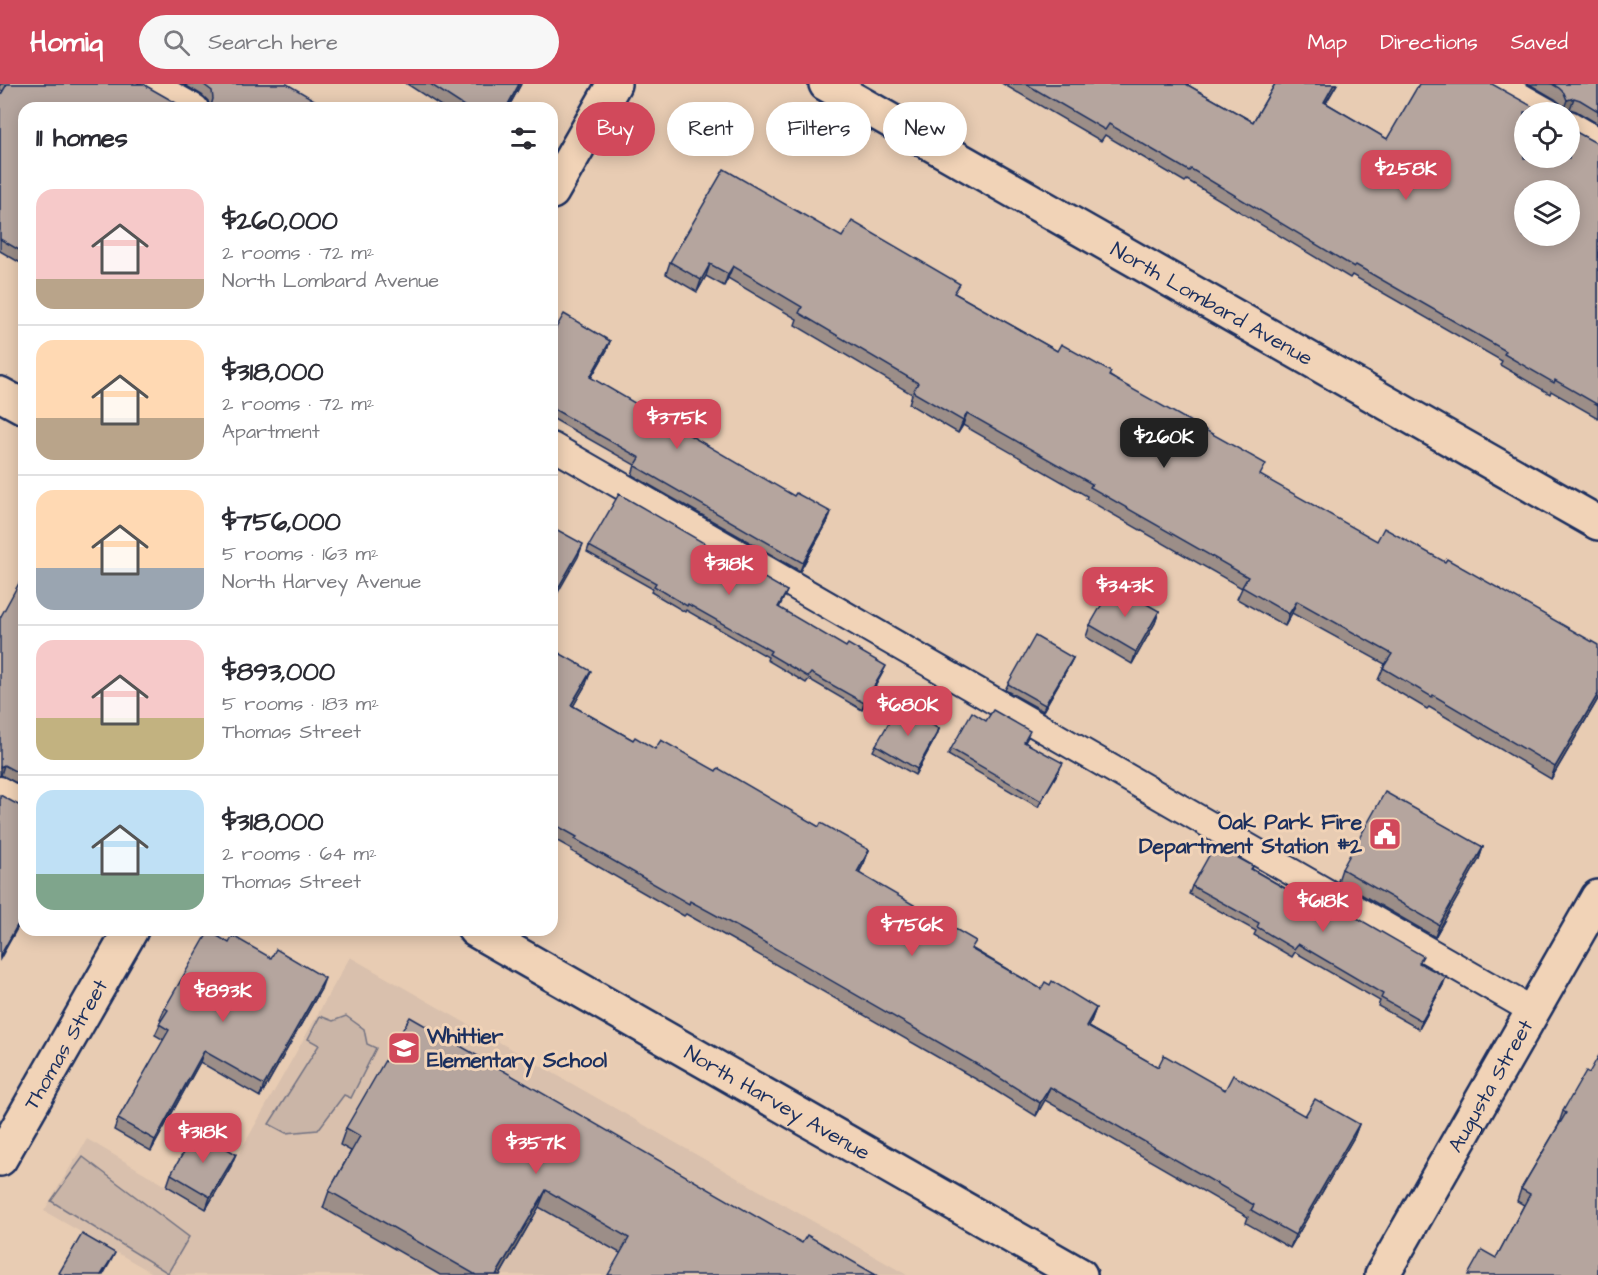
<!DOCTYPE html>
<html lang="en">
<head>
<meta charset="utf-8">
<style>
	:root { --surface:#fff; --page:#f7f7f7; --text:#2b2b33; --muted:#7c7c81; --line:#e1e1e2; --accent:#d1495b }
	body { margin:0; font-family:"Architects Daughter",sans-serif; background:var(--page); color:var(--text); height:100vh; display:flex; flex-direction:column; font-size:22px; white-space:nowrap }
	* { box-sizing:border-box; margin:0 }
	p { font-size:20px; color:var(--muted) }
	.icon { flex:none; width:33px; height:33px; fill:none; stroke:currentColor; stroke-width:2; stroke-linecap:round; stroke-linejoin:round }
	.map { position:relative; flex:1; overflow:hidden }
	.sheet { position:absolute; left:18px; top:18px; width:540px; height:834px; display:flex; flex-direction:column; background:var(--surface); border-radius:18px; box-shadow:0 3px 15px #0003 }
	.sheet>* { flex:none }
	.banner { position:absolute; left:576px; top:18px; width:570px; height:54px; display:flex; gap:12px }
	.fabs { position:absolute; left:1514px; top:18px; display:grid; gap:12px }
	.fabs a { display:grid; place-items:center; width:66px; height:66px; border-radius:50%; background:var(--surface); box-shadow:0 3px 15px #0003; font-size:30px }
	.price { position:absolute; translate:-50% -51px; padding:0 14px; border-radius:12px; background:var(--accent); color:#fff; font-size:20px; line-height:39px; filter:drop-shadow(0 2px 3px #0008) }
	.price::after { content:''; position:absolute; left:50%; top:36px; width:18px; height:14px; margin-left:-9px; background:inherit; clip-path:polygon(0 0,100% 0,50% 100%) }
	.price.on { background:#222; color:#fff }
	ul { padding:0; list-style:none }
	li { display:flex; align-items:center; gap:18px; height:150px; padding:0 18px }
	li+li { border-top:2px solid var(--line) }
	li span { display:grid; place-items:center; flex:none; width:168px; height:120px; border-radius:18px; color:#555 }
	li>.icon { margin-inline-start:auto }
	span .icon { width:72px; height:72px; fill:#fffc; stroke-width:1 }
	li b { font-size:26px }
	h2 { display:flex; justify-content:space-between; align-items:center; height:72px; padding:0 18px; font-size:26px }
	.chip { padding:0 21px; border-radius:27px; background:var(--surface); box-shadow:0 3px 15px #0003; font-size:21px; line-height:54px }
	.chip.on { background:var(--accent); color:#fff }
	header { display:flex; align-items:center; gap:36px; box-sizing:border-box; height:84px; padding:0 30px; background:var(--accent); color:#fff }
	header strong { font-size:28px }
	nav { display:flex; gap:33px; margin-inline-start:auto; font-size:21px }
	.search { width:420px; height:54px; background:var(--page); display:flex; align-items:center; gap:15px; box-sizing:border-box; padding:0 21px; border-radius:33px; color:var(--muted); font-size:22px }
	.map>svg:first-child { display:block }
	.built { fill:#d9c0ad }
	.green { fill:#cab5a7; stroke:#727282; stroke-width:1.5 }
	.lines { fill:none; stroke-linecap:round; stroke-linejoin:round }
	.service-casing { stroke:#1b2f5e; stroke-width:30 }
	.minor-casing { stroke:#1b2f5e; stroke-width:38 }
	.tertiary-casing { stroke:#1b2f5e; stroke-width:38 }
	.service { stroke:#f1d3b7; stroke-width:26 }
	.minor { stroke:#f1d3b7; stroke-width:33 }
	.tertiary { stroke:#f1d3b7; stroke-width:33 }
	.wall { fill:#9c8e88; stroke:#1b2f5e; stroke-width:1.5 }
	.shaded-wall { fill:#7f746f; stroke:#1b2f5e; stroke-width:1.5 }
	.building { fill:#b5a59e; stroke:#1b2f5e; stroke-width:1.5; fill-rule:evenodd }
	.labels { text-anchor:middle; stroke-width:6; stroke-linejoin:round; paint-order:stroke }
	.street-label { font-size:21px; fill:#1b2f5e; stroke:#f1d3b7 }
	.poi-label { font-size:21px; font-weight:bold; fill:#1b2f5e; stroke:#f1d3b7; text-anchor:end }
</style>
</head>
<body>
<header>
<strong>Homiq</strong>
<div class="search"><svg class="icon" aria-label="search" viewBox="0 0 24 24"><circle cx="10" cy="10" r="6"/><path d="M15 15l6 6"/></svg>Search here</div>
<nav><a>Map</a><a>Directions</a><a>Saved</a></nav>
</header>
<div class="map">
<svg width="1598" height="1191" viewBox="0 0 1598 1191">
	<rect width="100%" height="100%" fill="#e8ccb3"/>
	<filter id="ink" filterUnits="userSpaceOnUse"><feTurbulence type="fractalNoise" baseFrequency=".0167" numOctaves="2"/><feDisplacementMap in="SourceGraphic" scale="12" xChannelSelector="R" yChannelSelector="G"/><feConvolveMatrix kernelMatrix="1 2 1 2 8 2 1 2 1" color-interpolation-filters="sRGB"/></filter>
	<g filter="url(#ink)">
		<!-- built -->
		<polygon class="built" points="350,873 907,1191 156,1191 44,1127 87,1055 207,1126"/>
		<!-- green -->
		<g class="green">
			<polygon points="320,932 333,937 346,932 364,945 367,960 376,964 351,1014 344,1011 318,1046 286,1049 269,1040 319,961 308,955"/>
			<polygon points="83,1073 189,1153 168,1189 51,1117"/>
		</g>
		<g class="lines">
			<!-- service casing -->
			<g class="service-casing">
				<g id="service">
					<polyline points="152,0 195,24"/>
					<polyline points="1498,0 1548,28"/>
					<polyline points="1569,40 1598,57"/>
					<polyline points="552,362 1533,927"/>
					<polyline points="0,706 24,720"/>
				</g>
			</g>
			<!-- minor casing -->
			<g class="minor-casing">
				<g id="minor">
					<path id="s1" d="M826,0L1598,439"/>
					<polyline points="552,108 614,0"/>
					<polyline points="0,310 24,323"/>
					<path id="s2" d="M475,846L1080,1191"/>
					<path id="s3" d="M0,1075L131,846"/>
				</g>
			</g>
			<!-- tertiary casing -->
			<g class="tertiary-casing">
				<g id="tertiary">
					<path id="s4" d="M1382,1191L1598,813"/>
				</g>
			</g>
			<!-- service -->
			<use href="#service" class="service"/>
			<!-- minor -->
			<use href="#minor" class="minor"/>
			<!-- tertiary -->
			<use href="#tertiary" class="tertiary"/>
		</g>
		<!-- wall -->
		<g class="wall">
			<polygon points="0,0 144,0 24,24 24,181 0,167 0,12 3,7 0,6"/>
			<polygon points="183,0 287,0 210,24 208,17 202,11"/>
			<polygon points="407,0 521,0 508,24 444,24"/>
			<polygon points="1003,0 1186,0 1253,38 1275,0 1337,0 1326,19 1387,55 1494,2 1595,59 1598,60 1598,334 1551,307 1550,310 1500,281 1502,277 1352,191 1350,194 1187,96 1185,98 1105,51 1101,57"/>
			<polygon points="1529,0 1598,0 1598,40 1576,27 1570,25 1563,27 1561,20 1555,15"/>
			<polygon points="842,153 956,210 1057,267 1110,292 1598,615 1551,695 1429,623 1427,625 1378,596 1385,580 1292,529 1285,542 1237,515 1242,504 1086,415 1087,412 963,341 958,349 909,320 912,310 795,241 797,235 728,194 724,202 706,192 697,208 666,190 670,178"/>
			<polygon points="552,251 610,257 607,266 591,294 828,437 800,487 632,391 635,381 552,334"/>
			<polygon points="589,462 787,507 779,524 883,588 862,626 809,595 806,599 767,576 768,573 686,526 685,528 651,508 653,505 587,468"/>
			<polygon points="24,490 24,703 1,691"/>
			<polygon points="1159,527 1155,539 1132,580 1086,553 1090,541"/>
			<polygon points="552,565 586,600 573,622 633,656 655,665 716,687 819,743 869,766 864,779 859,789 973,865 1041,905 1096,924 1091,937 1088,943 1158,983 1225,1006 1305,1032 1359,1040 1354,1053 1290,1164 1246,1139 1248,1133 1045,1016 1036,1032 988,1002 740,860 686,830 684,832 571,767 572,765 552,754"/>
			<polygon points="1073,574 1070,580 1043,627 1005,606 1008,600"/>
			<polygon points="986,637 1028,653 1025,658 1060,685 1038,723 948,671 951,665"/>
			<polygon points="939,645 937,651 915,691 873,667 876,661"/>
			<polygon points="1483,763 1479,775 1435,853 1338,797 1342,785"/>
			<polygon points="1253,782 1252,785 1321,825 1420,879 1443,901 1419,945 1378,922 1380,917 1295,868 1292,873 1254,851 1256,847 1189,810 1192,802"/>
			<polygon points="229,859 321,905 260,1013 200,978 151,1067 114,1046 118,1035 164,956 155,951 162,936 160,935 165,924"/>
			<polygon points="1589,989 1598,1191 1496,1174 1524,1121 1517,1117 1521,1105 1560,1039 1559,1039 1563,1027"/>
			<polygon points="346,1044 802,1159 876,1191 620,1169 539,1123 500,1191 440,1191 323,1124 329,1107 351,1067 340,1061"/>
			<polygon points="231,1082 206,1125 167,1102 171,1090"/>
		</g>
		<!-- shaded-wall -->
		<g class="shaded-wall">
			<polygon points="519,0 521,0 508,24 506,24"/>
			<polygon points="1334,0 1337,0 1320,28 1324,18"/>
			<polygon points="1574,14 1570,25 1563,27 1567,16"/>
			<polygon points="710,180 706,192 697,208 701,196"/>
			<polygon points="733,182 728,194 724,202 728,190"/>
			<polygon points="610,257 607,266 587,301 590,293"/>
			<polygon points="967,329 963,341 958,349 963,337"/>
			<polygon points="831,428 828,437 800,487 803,479"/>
			<polygon points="583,460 578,473 552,519 552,515"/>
			<polygon points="1297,517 1292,529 1285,542 1289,530"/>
			<polygon points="1159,527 1155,539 1132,580 1136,568"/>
			<polygon points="1073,574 1070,580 1043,627 1045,621"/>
			<polygon points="886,582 883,588 862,626 864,619"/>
			<polygon points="591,587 586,600 567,633 571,621"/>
			<polygon points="1598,610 1598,615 1551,695 1555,683"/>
			<polygon points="939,645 937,651 915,691 917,685"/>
			<polygon points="4,681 1,691 0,691 0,683"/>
			<polygon points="1483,763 1479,775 1435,853 1439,841"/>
			<polygon points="869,766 864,779 852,801 857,788"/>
			<polygon points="24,829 24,832 0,875 0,872"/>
			<polygon points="1446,893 1443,901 1419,945 1422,937"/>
			<polygon points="325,894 321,905 260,1013 264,1001"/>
			<polygon points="1096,924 1091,937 1081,954 1086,942"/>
			<polygon points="204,967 200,978 151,1067 155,1056"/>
			<polygon points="1050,1003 1045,1016 1036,1032 1040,1019"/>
			<polygon points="1359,1040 1354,1053 1290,1164 1295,1151"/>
			<polygon points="236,1070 231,1082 206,1125 210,1113"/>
			<polygon points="546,1106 539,1123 500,1191 496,1191"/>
			<polygon points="115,1169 112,1175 103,1191 101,1191"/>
		</g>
		<!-- building -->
		<g class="building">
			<polygon points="7,0 144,0 148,3 185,24 24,24 24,169 0,155 0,12"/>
			<polygon points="203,0 287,0 328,24 210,24 211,22 213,15 212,7"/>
			<polygon points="430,0 519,0 506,24 467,24"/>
			<path d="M1026,0H1186L1253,38L1275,0H1334L1324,18L1387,55L1419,0H1492L1542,28H1524V74H1569V44L1598,60V321L1555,296L1554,299L1504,270L1506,267L1356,181L1354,183L1191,85L1189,87L1109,40L1105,46ZM1524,106H1569V152H1524Z"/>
			<polygon points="1552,0 1598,0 1598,27 1580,16 1574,14 1567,16 1564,9 1559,4"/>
			<polygon points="724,85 842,153 852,137 960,200 954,209 1057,267 1061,260 1111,288 1109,292 1266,380 1260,391 1377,457 1384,444 1445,478 1447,475 1598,561 1598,610 1555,683 1433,611 1432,613 1383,584 1392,570 1297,517 1289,530 1242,503 1248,493 1090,403 1092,400 967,329 963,337 913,308 918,299 799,229 802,223 733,182 728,190 710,180 701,196 670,178"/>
			<polygon points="564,230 610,257 590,293 794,412 796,409 831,428 803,479 635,382 640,374 552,324 552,251"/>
			<polygon points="619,410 787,507 778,523 846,563 848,560 886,582 864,619 811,589 808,593 769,570 771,567 688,520 687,522 654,502 656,499 589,462"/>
			<polygon points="552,443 583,460 552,515"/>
			<polygon points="24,490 24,692 4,681 0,683 0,534"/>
			<polygon points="1113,501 1159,527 1136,568 1090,541"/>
			<polygon points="1035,552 1073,574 1045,621 1008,600"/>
			<polygon points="552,565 591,587 571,621 633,656 635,653 655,665 661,656 716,687 718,684 819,743 821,739 869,766 857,788 976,857 971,865 1041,905 1045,898 1050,901 1052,897 1096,924 1086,942 1158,983 1164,971 1225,1006 1233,991 1305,1032 1315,1015 1359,1040 1295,1151 1251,1126 1254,1121 1050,1003 1040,1019 992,989 745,847 690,817 689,820 575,755 577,753 552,739"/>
			<polygon points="899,621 939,645 917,685 876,661"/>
			<polygon points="993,626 1030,647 1024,658 1063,679 1041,717 951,665 972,628 986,637"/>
			<polygon points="1385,708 1483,763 1439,841 1342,785"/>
			<polygon points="0,711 24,724 24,829 0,872"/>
			<polygon points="1215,761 1253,782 1251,785 1321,825 1326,816 1423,872 1419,879 1446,893 1422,937 1381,914 1383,910 1298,860 1294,865 1257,843 1259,839 1192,802"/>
			<polygon points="209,847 229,859 233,852 271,874 276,865 325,894 264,1001 204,967 155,1056 118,1035 169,946 159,940 168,926 165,924"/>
			<polygon points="410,933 802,1159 807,1151 876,1191 608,1191 629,1154 546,1106 496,1191 476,1191 329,1107 360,1052 346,1044"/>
			<polygon points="1598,973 1598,1191 1468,1191 1482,1166 1496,1174 1530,1110 1521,1105 1566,1029 1563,1027 1586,987 1589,989"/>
			<polygon points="196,1047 236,1070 210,1113 171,1090"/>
			<polygon points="82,1150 115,1169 101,1191 63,1191 59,1189"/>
		</g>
	</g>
	<!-- icons -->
	<defs>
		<g id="civic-square" transform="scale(1.725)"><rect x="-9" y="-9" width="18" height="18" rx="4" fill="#d1495b" stroke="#f1d3b7"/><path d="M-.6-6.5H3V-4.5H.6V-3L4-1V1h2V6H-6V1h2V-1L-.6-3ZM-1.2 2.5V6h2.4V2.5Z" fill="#fff"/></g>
		<g id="school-square" transform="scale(1.725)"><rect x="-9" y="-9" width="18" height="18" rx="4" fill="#d1495b" stroke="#f1d3b7"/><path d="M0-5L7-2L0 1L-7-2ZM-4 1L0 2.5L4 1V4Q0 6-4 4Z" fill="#fff"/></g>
	</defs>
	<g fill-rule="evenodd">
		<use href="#civic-square" x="1385" y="750"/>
		<use href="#school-square" x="404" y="964"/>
	</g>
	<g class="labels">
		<!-- street labels -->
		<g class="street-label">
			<text dy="7" stroke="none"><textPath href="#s1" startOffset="444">North Lombard Avenue</textPath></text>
			<text dy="7" stroke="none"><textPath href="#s3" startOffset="132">Thomas Street</textPath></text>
			<text dy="7" stroke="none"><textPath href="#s4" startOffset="218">Augusta Street</textPath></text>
			<text dy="7" stroke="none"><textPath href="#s2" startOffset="348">North Harvey Avenue</textPath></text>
		</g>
		<!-- poi labels -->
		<g class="poi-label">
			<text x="1362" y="745">Oak Park Fire<tspan x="1362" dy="24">Department Station #2</tspan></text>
			<text x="427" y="959" text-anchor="start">Whittier<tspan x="427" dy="24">Elementary School</tspan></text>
		</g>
	</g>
</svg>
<div class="fabs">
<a><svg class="icon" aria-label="locate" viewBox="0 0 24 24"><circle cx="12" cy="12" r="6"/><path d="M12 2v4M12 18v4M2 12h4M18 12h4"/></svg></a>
<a><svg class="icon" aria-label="layers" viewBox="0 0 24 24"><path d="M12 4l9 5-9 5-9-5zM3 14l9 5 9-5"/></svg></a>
</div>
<b class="price" style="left:1406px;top:117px">$258K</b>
<b class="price" style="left:677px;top:366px">$375K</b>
<b class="price on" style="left:1164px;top:385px">$260K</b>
<b class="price" style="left:729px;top:512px">$318K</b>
<b class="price" style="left:1125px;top:534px">$343K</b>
<b class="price" style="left:908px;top:653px">$680K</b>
<b class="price" style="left:1323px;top:849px">$618K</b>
<b class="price" style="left:912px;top:873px">$756K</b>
<b class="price" style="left:223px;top:939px">$893K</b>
<b class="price" style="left:203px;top:1080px">$318K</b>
<b class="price" style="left:536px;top:1091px">$357K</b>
<div class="banner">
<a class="chip on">Buy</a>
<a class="chip">Rent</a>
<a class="chip">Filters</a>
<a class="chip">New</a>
</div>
<section class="sheet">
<h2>11 homes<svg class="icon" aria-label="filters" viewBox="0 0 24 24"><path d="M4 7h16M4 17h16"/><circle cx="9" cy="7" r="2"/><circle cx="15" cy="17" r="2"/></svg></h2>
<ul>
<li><span style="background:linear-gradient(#f6c9c9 75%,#b9a48a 0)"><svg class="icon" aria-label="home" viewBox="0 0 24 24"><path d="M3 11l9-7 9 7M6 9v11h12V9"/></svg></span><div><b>$260,000</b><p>2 rooms · 72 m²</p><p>North Lombard Avenue</p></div></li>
<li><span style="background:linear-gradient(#ffd9b3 65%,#b9a48a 0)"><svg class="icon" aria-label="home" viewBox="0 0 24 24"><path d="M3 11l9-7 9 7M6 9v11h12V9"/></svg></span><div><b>$318,000</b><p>2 rooms · 72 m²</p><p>Apartment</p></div></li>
<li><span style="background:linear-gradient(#ffd9b3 65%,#9aa5b1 0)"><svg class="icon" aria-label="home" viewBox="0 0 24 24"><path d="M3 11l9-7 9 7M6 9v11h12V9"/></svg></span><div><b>$756,000</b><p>5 rooms · 163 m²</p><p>North Harvey Avenue</p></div></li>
<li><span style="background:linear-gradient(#f6c9c9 65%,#c2b280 0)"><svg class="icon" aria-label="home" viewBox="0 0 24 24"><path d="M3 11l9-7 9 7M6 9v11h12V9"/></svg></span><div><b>$893,000</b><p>5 rooms · 183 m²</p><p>Thomas Street</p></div></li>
<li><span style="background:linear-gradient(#bfe0f5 70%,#7fa58c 0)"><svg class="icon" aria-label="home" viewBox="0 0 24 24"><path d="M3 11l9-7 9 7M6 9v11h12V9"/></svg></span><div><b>$318,000</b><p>2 rooms · 64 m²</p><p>Thomas Street</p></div></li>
</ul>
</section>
</div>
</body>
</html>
